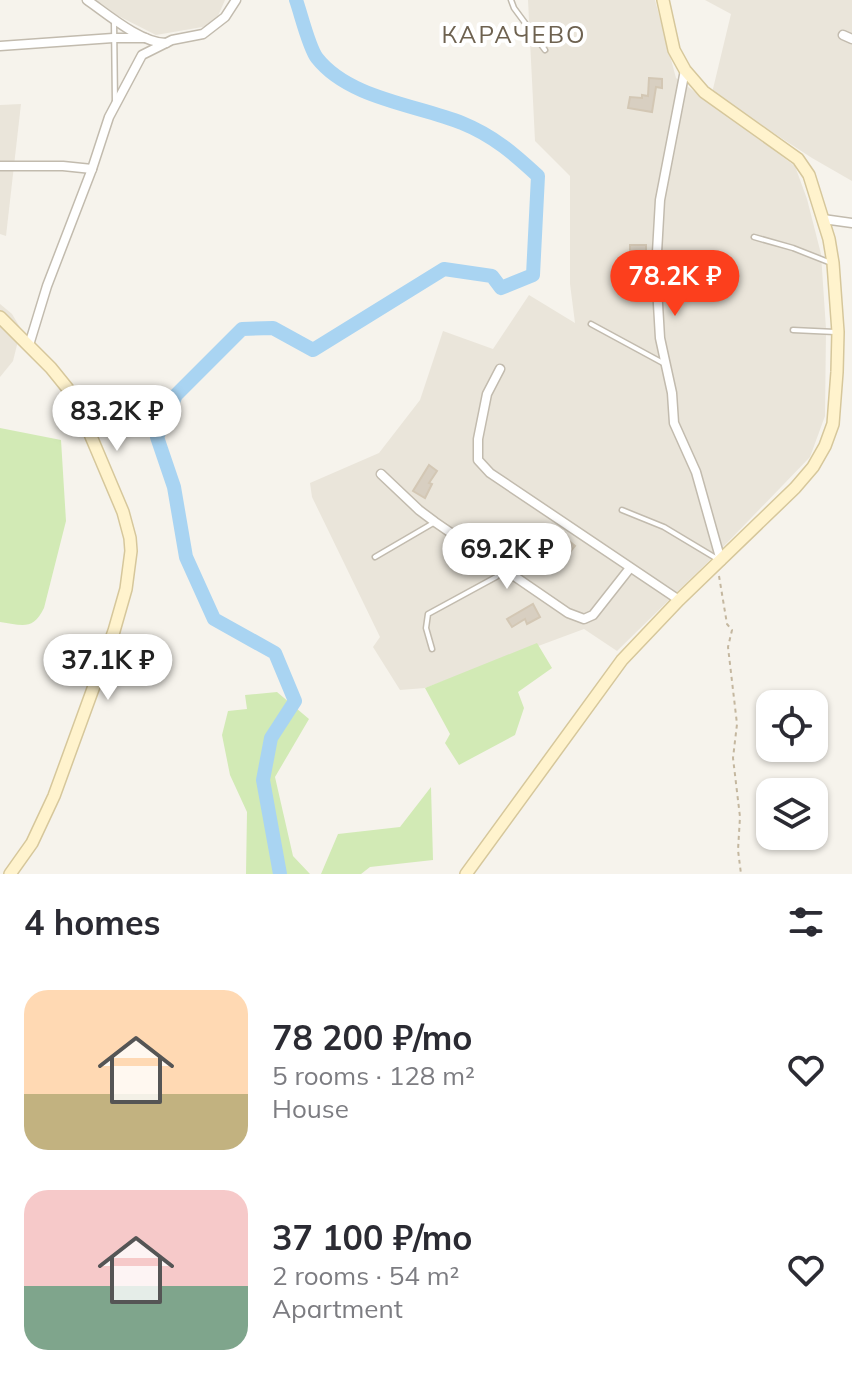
<!DOCTYPE html>
<html lang="en">
<head>
<meta charset="utf-8">
<style>
	:root { --surface:#fff; --page:#f2f2f3; --text:#2b2b33; --muted:#7c7c81; --accent:#fc3f1d }
	body { margin:0; font-family:Mulish,sans-serif; background:var(--page); color:var(--text); height:100vh; display:flex; flex-direction:column; font-size:30px; white-space:nowrap }
	* { box-sizing:border-box; margin:0 }
	p { font-size:26px; color:var(--muted) }
	.icon { flex:none; width:44px; height:44px; fill:none; stroke:currentColor; stroke-width:2; stroke-linecap:round; stroke-linejoin:round }
	.map { position:relative; height:874px; overflow:hidden }
	.details { display:flex; flex-direction:column; background:var(--surface); flex:1 }
	.details>* { flex:none }
	.buttons { position:absolute; left:756px; top:690px; display:grid; gap:16px }
	.buttons a { display:grid; place-items:center; width:72px; height:72px; border-radius:16px; background:var(--surface); box-shadow:0 2px 6px #0004; font-size:40px }
	.price { position:absolute; translate:-50% -68px; padding:0 18px; border-radius:28px; background:#fff; color:#222; font-size:26px; line-height:52px; filter:drop-shadow(0 2px 4px #0008) }
	.price::after { content:''; position:absolute; left:50%; top:48px; width:24px; height:18px; margin-left:-12px; background:inherit; clip-path:polygon(0 0,100% 0,50% 100%) }
	.price.active { background:var(--accent); color:#fff }
	ul { padding:0; list-style:none }
	li { display:flex; align-items:center; gap:24px; height:200px; padding:0 24px }
	li span { display:grid; place-items:center; flex:none; width:224px; height:160px; border-radius:24px; color:#555 }
	li>.icon { margin-inline-start:auto }
	span .icon { width:96px; height:96px; fill:#fffc; stroke-width:1 }
	li b { font-size:34px }
	h2 { display:flex; justify-content:space-between; align-items:center; height:96px; padding:0 24px; font-size:34px }
	.map>svg:first-child { display:block }
	.residential { fill:#eae5da }
	.green { fill:#d2eab5 }
	.lines { fill:none; stroke-linecap:round; stroke-linejoin:round }
	.river { stroke:#a9d4f2; stroke-width:14 }
	.building { fill:#d8cfc1; stroke:#d3c7b4; stroke-width:2 }
	.lane-casing { stroke:#c2bbae; stroke-width:7 }
	.street-casing { stroke:#c2bbae; stroke-width:11 }
	.secondary-casing { stroke:#d6c79b; stroke-width:14 }
	.path { stroke:#c4b79f; stroke-width:2; stroke-dasharray:4 4; stroke-linecap:butt }
	.lane { stroke:#fff; stroke-width:4 }
	.street { stroke:#fff; stroke-width:8 }
	.secondary { stroke:#fff3cd; stroke-width:11 }
	.labels { text-anchor:middle; stroke-width:8; stroke-linejoin:round; paint-order:stroke }
	.quarter-label { font-size:24px; letter-spacing:2px; fill:#6e6250; stroke:#fff }
</style>
</head>
<body>
<div class="map">
<svg width="852" height="874" viewBox="0 0 852 874">
	<rect width="100%" height="100%" fill="#f6f3ec"/>
	<!-- residential -->
	<g class="residential">
		<polygon points="87,0 225,0 214,25 156,35"/>
		<polygon points="528,0 655,0 676,78 795,166 807,199 821,254 826,329 825,416 810,457 723,547 617,651 584,629 425,688 400,690 373,647 380,637 312,497 310,483 379,453 420,400 443,331 493,349 529,295 575,323 570,284 570,176 535,141"/>
		<polygon points="705,0 852,0 852,181 812,158 712,93 731,14"/>
		<polygon points="21,104 6,236 0,234 0,105"/>
		<polygon points="0,304 12,314 21,329 13,361 0,377"/>
	</g>
	<!-- green -->
	<g class="green">
		<path d="M0,428L61,440L66,521L44,608C33,631 22,625 0,622Z"/>
		<polygon points="537,643 552,668 518,692 524,708 515,735 459,765 445,743 450,734 425,688"/>
		<polygon points="277,692 309,719 275,777 293,856 310,874 246,874 247,812 230,775 222,735 228,711 247,709 245,695"/>
		<polygon points="431,787 433,860 370,867 361,874 321,874 338,834 400,827"/>
	</g>
	<g class="lines">
		<!-- river -->
		<path class="river" d="M280,874L263,780L271,738L295,701L275,653L214,619L186,557L174,487L157,437L176,395L242,329L273,328L313,350L444,269L492,276L501,288L533,275L538,176C514,154 494,136 462,123C418,105 349,99 317,58C309,48 301,14 296,0"/>
	</g>
	<!-- building -->
	<g class="building">
		<polygon points="649,78 662,79 662,88 656,87 652,112 628,108 630,97 642,98 642,95 648,96"/>
		<polygon points="630,245 646,245 646,269 649,269 649,276 627,276 627,269 630,269"/>
		<polygon points="429,465 437,471 429,483 432,484 425,498 413,491"/>
		<polygon points="559,528 565,533 563,536 575,546 565,558 547,543"/>
		<polygon points="533,604 540,617 527,624 525,619 512,627 507,619"/>
	</g>
	<g class="lines">
		<!-- lane casing -->
		<g class="lane-casing">
			<g id="lane">
				<polyline points="511,0 514,8 545,50"/>
				<polyline points="114,21 115,104"/>
				<polyline points="754,237 793,248 831,263"/>
				<polyline points="591,324 663,363"/>
				<polyline points="793,330 835,332"/>
				<polyline points="622,510 664,527 719,560"/>
				<polyline points="375,557 435,522"/>
				<polyline points="432,649 426,628 428,614 496,577 504,569"/>
			</g>
		</g>
		<!-- street casing -->
		<g class="street-casing">
			<g id="street">
				<path d="M87,0C107,14 141,43 166,43"/>
				<polyline points="843,35 852,39"/>
				<polyline points="0,46 113,38 145,38"/>
				<polyline points="685,70 660,200 656,270 660,338 672,393 674,423 696,472 721,561"/>
				<polyline points="0,166 63,166 92,169"/>
				<polyline points="823,219 852,223"/>
				<polyline points="29,345 47,286 92,169 109,117 142,55 172,40 203,34 225,17 236,0"/>
				<polyline points="500,369 487,394 478,439 478,460 490,473 679,600"/>
				<polyline points="381,474 419,510 435,522 568,613 584,619 593,615 630,568"/>
			</g>
		</g>
		<!-- secondary casing -->
		<g class="secondary-casing">
			<g id="secondary">
				<polyline points="0,317 51,368 68,389 79,408 123,512 130,538 131,551 126,589 114,631 54,796 32,843 10,874"/>
				<polyline points="466,874 622,660 679,600 795,488 813,467 825,446 833,424 837,372 838,332 833,263 829,239 809,175 798,159 704,92 685,70 674,50 663,0"/>
			</g>
		</g>
		<!-- path -->
		<polyline class="path" points="719,576 727,624 732,630 728,647 737,724 733,758 740,817 738,850 741,874"/>
		<!-- lane -->
		<use href="#lane" class="lane"/>
		<!-- street -->
		<use href="#street" class="street"/>
		<!-- secondary -->
		<use href="#secondary" class="secondary"/>
	</g>
	<g class="labels">
		<!-- quarter labels -->
		<g class="quarter-label">
			<text x="514" y="43">КАРАЧЕВО</text>
		</g>
	</g>
</svg>
<div class="buttons">
<a><svg class="icon" aria-label="locate" viewBox="0 0 24 24"><circle cx="12" cy="12" r="6"/><path d="M12 2v4M12 18v4M2 12h4M18 12h4"/></svg></a>
<a><svg class="icon" aria-label="layers" viewBox="0 0 24 24"><path d="M12 4l9 5-9 5-9-5zM3 14l9 5 9-5"/></svg></a>
</div>
<b class="price active" style="left:675px;top:318px">78.2K ₽</b>
<b class="price" style="left:117px;top:453px">83.2K ₽</b>
<b class="price" style="left:507px;top:591px">69.2K ₽</b>
<b class="price" style="left:108px;top:702px">37.1K ₽</b>
</div>
<section class="details">
<h2>4 homes<svg class="icon" aria-label="filters" viewBox="0 0 24 24"><path d="M4 7h16M4 17h16"/><circle cx="9" cy="7" r="2"/><circle cx="15" cy="17" r="2"/></svg></h2>
<ul>
<li><span style="background:linear-gradient(#ffd9b3 65%,#c2b280 0)"><svg class="icon" aria-label="home" viewBox="0 0 24 24"><path d="M3 11l9-7 9 7M6 9v11h12V9"/></svg></span><div><b>78 200 ₽/mo</b><p>5 rooms · 128 m²</p><p>House</p></div><svg class="icon" aria-label="heart" viewBox="0 0 24 24"><path d="M12 20l-8-8c-3-5 5-10 8-4 3-6 11-1 8 4z"/></svg></li>
<li><span style="background:linear-gradient(#f6c9c9 60%,#7fa58c 0)"><svg class="icon" aria-label="home" viewBox="0 0 24 24"><path d="M3 11l9-7 9 7M6 9v11h12V9"/></svg></span><div><b>37 100 ₽/mo</b><p>2 rooms · 54 m²</p><p>Apartment</p></div><svg class="icon" aria-label="heart" viewBox="0 0 24 24"><path d="M12 20l-8-8c-3-5 5-10 8-4 3-6 11-1 8 4z"/></svg></li>
</ul>
</section>
</body>
</html>
